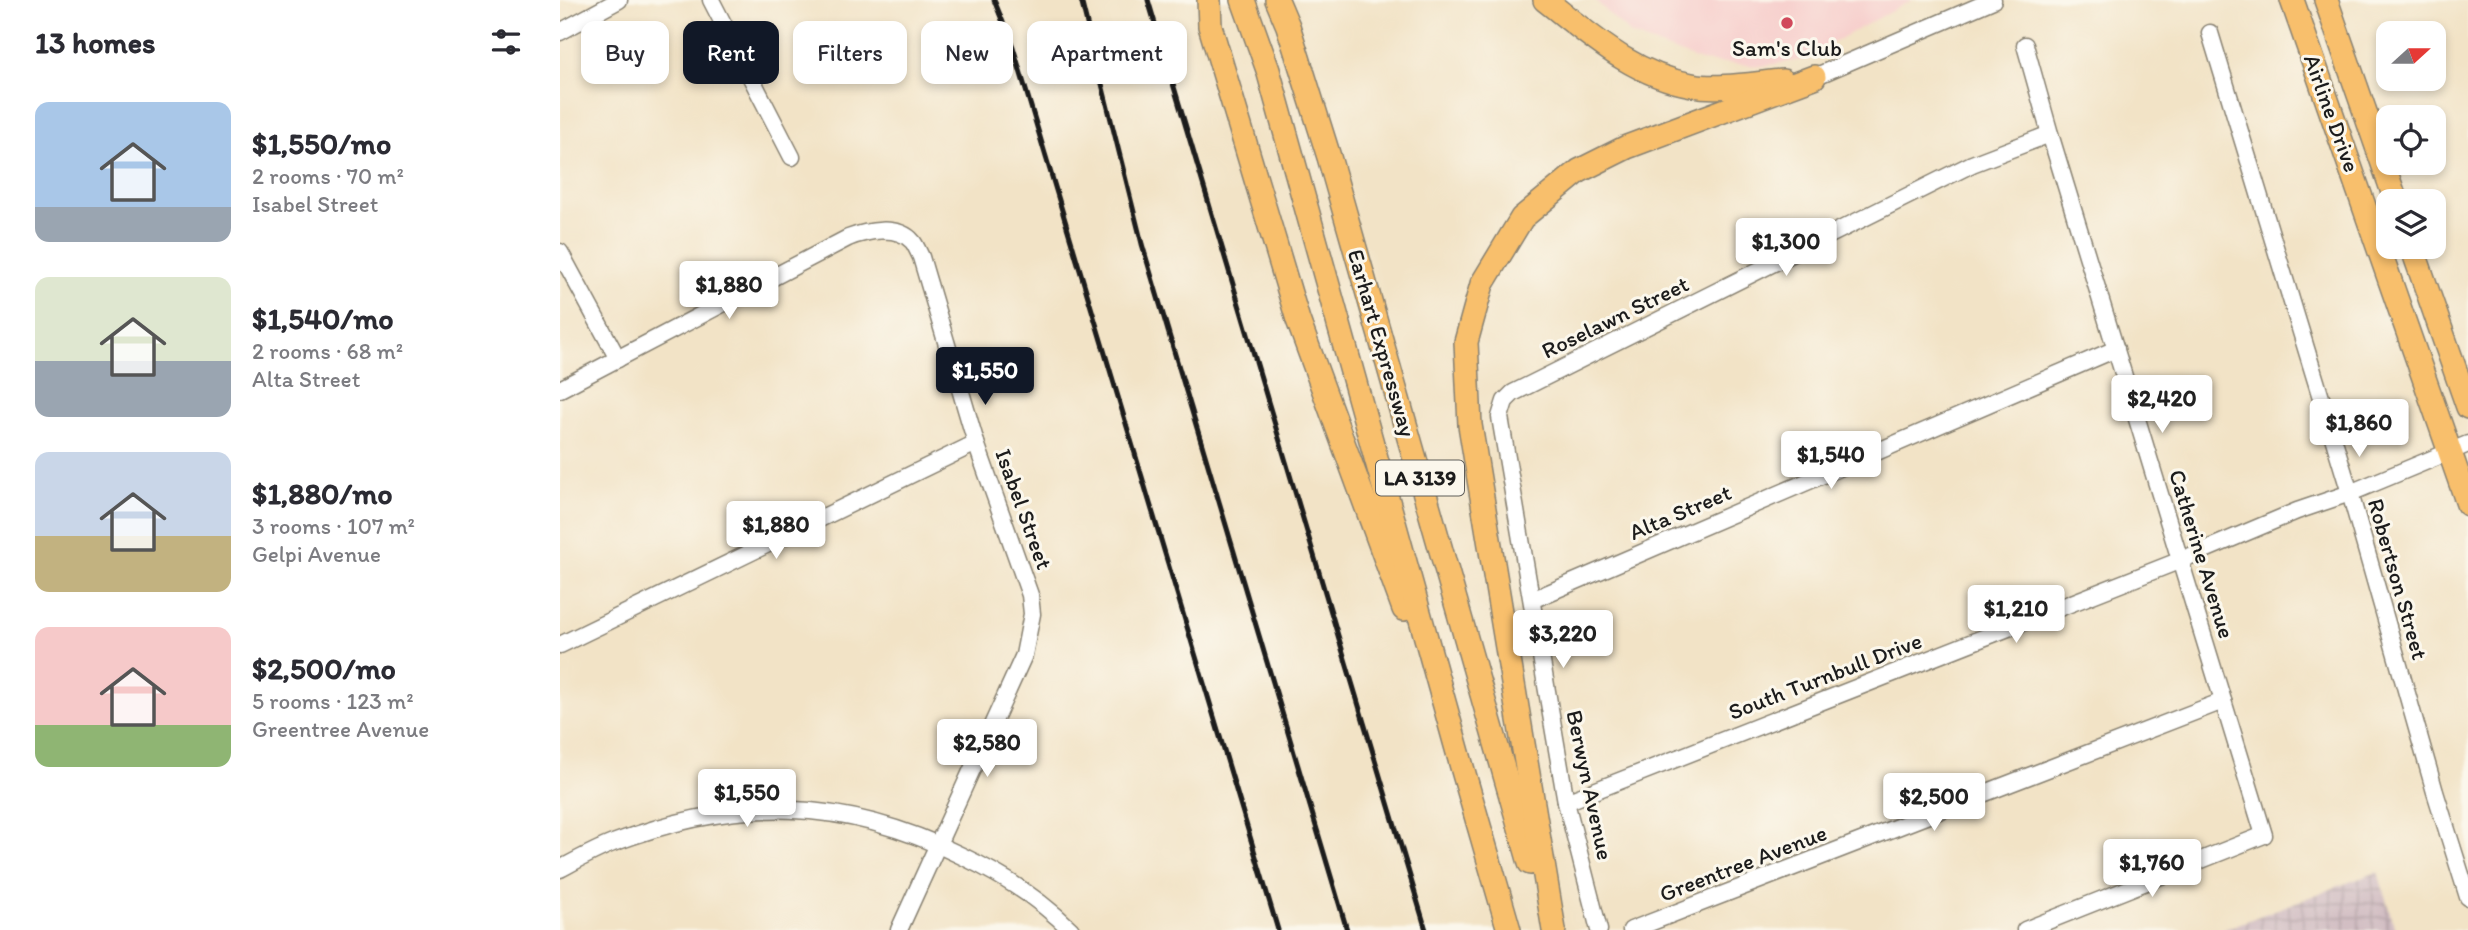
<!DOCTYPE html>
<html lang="en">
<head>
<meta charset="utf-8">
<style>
	:root { --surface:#fff; --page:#f2f2f3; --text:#2b2b33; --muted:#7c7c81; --accent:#111827 }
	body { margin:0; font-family:Itim,sans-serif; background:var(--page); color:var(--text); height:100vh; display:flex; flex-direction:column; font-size:26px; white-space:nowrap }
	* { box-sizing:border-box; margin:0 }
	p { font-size:23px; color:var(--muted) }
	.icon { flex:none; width:38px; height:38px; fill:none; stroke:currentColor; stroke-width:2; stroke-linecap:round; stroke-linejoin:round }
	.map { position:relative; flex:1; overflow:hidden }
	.drawer { display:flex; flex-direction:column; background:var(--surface); width:560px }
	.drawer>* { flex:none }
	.banner { position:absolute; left:21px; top:21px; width:665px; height:63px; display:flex; gap:14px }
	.needle { width:46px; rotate:69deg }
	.fabs { position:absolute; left:1816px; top:21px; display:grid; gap:14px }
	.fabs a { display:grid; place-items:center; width:70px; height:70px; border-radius:14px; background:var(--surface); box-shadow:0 4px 10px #0003; font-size:35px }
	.price { position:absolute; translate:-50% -60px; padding:0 16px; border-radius:7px; background:#fff; color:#222; font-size:23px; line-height:46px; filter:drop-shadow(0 2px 4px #0008) }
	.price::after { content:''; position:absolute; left:50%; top:42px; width:21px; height:16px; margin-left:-10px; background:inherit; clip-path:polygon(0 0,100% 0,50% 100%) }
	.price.on { background:var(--accent); color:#fff }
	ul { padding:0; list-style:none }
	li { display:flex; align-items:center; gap:21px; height:175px; padding:0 35px }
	li span { display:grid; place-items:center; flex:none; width:196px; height:140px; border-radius:14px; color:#555 }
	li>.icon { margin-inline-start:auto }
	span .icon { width:84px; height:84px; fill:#fffc; stroke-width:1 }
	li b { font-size:30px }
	h2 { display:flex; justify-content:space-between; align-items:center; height:84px; padding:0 35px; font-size:30px }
	.tag { padding:0 24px; border-radius:14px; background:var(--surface); box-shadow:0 4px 10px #0003; font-size:24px; line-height:63px }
	.tag.on { background:var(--accent); color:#fff }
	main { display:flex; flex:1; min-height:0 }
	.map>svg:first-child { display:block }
	.built { fill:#f7d0cd }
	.industrial { fill:url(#industrial-grid) }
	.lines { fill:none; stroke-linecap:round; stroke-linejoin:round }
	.minor-casing { stroke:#878071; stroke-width:19 }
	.highway-casing { stroke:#878071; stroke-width:26 }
	.minor { stroke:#fff; stroke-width:16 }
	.highway { stroke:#f8bf6c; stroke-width:23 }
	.rail { stroke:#1c1c1c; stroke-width:5 }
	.poi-dot { fill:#d1495b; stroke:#fbf7ec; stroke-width:2.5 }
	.labels { text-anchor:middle; stroke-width:6; stroke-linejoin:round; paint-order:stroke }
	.shield { fill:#fbf7ec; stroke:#5f5e5a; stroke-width:2 }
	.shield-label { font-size:21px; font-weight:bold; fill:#1c1c1c }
	.poi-label { font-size:23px; fill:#1c1c1c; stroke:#fbf7ec }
	.street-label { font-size:23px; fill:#1c1c1c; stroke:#fbf7ec }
</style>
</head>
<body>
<main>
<section class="drawer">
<h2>13 homes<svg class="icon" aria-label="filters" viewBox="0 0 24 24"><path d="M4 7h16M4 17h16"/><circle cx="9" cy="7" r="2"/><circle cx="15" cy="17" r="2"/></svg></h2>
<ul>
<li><span style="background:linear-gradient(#a9c7e8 75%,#9aa5b1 0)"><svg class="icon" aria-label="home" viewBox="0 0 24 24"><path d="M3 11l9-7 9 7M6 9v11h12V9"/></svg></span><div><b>$1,550/mo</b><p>2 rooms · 70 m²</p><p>Isabel Street</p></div></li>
<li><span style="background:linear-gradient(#dfe7d0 60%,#9aa5b1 0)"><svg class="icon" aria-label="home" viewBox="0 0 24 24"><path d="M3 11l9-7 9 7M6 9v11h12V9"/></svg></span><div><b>$1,540/mo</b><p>2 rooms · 68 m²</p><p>Alta Street</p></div></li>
<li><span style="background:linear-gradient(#c9d6e8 60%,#c2b280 0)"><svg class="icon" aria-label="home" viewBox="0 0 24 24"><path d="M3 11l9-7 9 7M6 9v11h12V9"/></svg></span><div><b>$1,880/mo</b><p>3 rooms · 107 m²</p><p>Gelpi Avenue</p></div></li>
<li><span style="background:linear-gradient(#f6c9c9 70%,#8fb573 0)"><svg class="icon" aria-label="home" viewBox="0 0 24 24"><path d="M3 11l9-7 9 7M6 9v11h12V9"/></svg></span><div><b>$2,500/mo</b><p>5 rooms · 123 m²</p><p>Greentree Avenue</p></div></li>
</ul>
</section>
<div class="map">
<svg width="1908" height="930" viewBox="0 0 1908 930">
	<defs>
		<pattern id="industrial-grid" width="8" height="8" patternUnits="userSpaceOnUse" patternTransform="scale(1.75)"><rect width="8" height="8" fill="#d2bec3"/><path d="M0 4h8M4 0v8" fill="none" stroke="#b4a3a7"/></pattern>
	</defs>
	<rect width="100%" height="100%" fill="#fbf7ec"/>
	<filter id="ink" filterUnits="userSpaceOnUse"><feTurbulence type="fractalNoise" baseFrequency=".0143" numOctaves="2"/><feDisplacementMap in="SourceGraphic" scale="14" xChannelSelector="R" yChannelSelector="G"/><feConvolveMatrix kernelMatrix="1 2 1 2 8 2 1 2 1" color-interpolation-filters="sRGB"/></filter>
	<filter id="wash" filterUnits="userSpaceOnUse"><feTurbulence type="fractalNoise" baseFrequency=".00686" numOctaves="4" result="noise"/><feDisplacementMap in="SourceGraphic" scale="28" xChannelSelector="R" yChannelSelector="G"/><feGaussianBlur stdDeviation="1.57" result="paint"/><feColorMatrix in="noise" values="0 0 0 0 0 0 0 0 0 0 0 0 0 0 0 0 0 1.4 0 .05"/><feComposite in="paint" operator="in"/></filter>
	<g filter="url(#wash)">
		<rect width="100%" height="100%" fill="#f2e3c6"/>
		<!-- built -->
		<polygon class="built" points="1035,0 1352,0 1241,60 1202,66 1141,61 1071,35"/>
		<!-- industrial -->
		<polygon class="industrial" points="1818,872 1835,930 1662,930 1795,880"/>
	</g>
	<g filter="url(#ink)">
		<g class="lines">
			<!-- minor casing -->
			<g class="minor-casing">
				<g id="minor">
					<polyline points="151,0 232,157"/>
					<polyline points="0,32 59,0"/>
					<polyline points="1650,33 1790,493 1875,792 1908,897"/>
					<polyline points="1465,45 1490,134 1704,835 1465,930"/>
					<polyline points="1254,77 1433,0"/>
					<polyline points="0,252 58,359"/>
					<path d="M0,389L288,238C306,231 338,224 353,242C356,246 359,253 361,257L416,443L470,595L472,614L464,655L339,930"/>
					<polyline points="972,600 1556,349"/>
					<polyline points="0,645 416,443"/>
					<polyline points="1006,802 1621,560 1737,511 1790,493 1908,444"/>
					<path d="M0,869C17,860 35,850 53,843C176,796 283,797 402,856C442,875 479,898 511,930"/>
					<polyline points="1039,930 1006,802 940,417 945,401 953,393 1412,164 1490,134"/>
					<polyline points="1071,930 1663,701"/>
				</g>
			</g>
			<!-- highway casing -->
			<g class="highway-casing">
				<g id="highway">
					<polyline points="649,0 650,26 738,320 844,609"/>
					<polyline points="683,0 708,70 902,767 949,930"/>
					<polyline points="717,0 728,26 769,157 970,863"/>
					<path d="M985,0C1031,36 1073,75 1132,85C1159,90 1196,83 1223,81"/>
					<polyline points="1732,0 1908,504"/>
					<polyline points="1766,0 1836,201"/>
					<polyline points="1852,247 1908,407"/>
					<polyline points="994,930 910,425 906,342 922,284 962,218 1019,171 1067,147 1254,77"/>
				</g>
			</g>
			<!-- minor -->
			<use href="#minor" class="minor"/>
			<!-- highway -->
			<use href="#highway" class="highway"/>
			<!-- rail -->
			<g class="rail">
				<polyline points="434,0 453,47 718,930"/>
				<polyline points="521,0 582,244 787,930"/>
				<polyline points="588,0 866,930"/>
			</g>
		</g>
	</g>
	<!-- markers -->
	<circle class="poi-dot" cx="1227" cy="23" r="7"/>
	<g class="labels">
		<!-- shield labels -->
		<rect class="shield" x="816" y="460.5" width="88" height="35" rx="5"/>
		<g class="shield-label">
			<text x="860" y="485">LA 3139</text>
		</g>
		<!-- poi labels -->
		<g class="poi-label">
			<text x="1227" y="56">Sam's Club</text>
		</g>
		<!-- street labels -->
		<g class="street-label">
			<text transform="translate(1772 113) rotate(70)" y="8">Airline Drive</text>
			<text transform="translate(1055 317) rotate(-26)" y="8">Roselawn Street</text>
			<text transform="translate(822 343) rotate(74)" y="8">Earhart Expressway</text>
			<text transform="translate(464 509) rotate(70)" y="8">Isabel Street</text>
			<text transform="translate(1120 512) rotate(-23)" y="8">Alta Street</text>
			<text transform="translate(1642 554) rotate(73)" y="8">Catherine Avenue</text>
			<text transform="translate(1838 579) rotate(74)" y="8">Robertson Street</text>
			<text transform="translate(1265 676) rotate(-21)" y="8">South Turnbull Drive</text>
			<text transform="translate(1030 785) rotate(78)" y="8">Berwyn Avenue</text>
			<text transform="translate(1183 863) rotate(-21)" y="8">Greentree Avenue</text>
		</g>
	</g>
</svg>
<div class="fabs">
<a><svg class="needle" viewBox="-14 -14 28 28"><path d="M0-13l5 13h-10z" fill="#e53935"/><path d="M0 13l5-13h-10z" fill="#7c7c81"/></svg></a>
<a><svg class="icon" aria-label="locate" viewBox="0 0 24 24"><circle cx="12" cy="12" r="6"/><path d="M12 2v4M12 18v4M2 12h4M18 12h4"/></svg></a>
<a><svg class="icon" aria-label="layers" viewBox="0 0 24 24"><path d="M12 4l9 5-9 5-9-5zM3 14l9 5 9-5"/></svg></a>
</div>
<b class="price" style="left:1226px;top:278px">$1,300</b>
<b class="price" style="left:169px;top:321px">$1,880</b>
<b class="price on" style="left:425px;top:407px">$1,550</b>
<b class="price" style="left:1602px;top:435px">$2,420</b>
<b class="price" style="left:1799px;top:459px">$1,860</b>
<b class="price" style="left:1271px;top:491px">$1,540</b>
<b class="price" style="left:216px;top:561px">$1,880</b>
<b class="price" style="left:1456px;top:645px">$1,210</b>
<b class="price" style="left:1003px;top:670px">$3,220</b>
<b class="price" style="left:427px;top:779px">$2,580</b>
<b class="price" style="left:187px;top:829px">$1,550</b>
<b class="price" style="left:1374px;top:833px">$2,500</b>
<b class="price" style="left:1592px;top:899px">$1,760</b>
<div class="banner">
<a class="tag">Buy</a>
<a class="tag on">Rent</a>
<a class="tag">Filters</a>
<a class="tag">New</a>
<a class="tag">Apartment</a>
</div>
</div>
</main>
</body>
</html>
